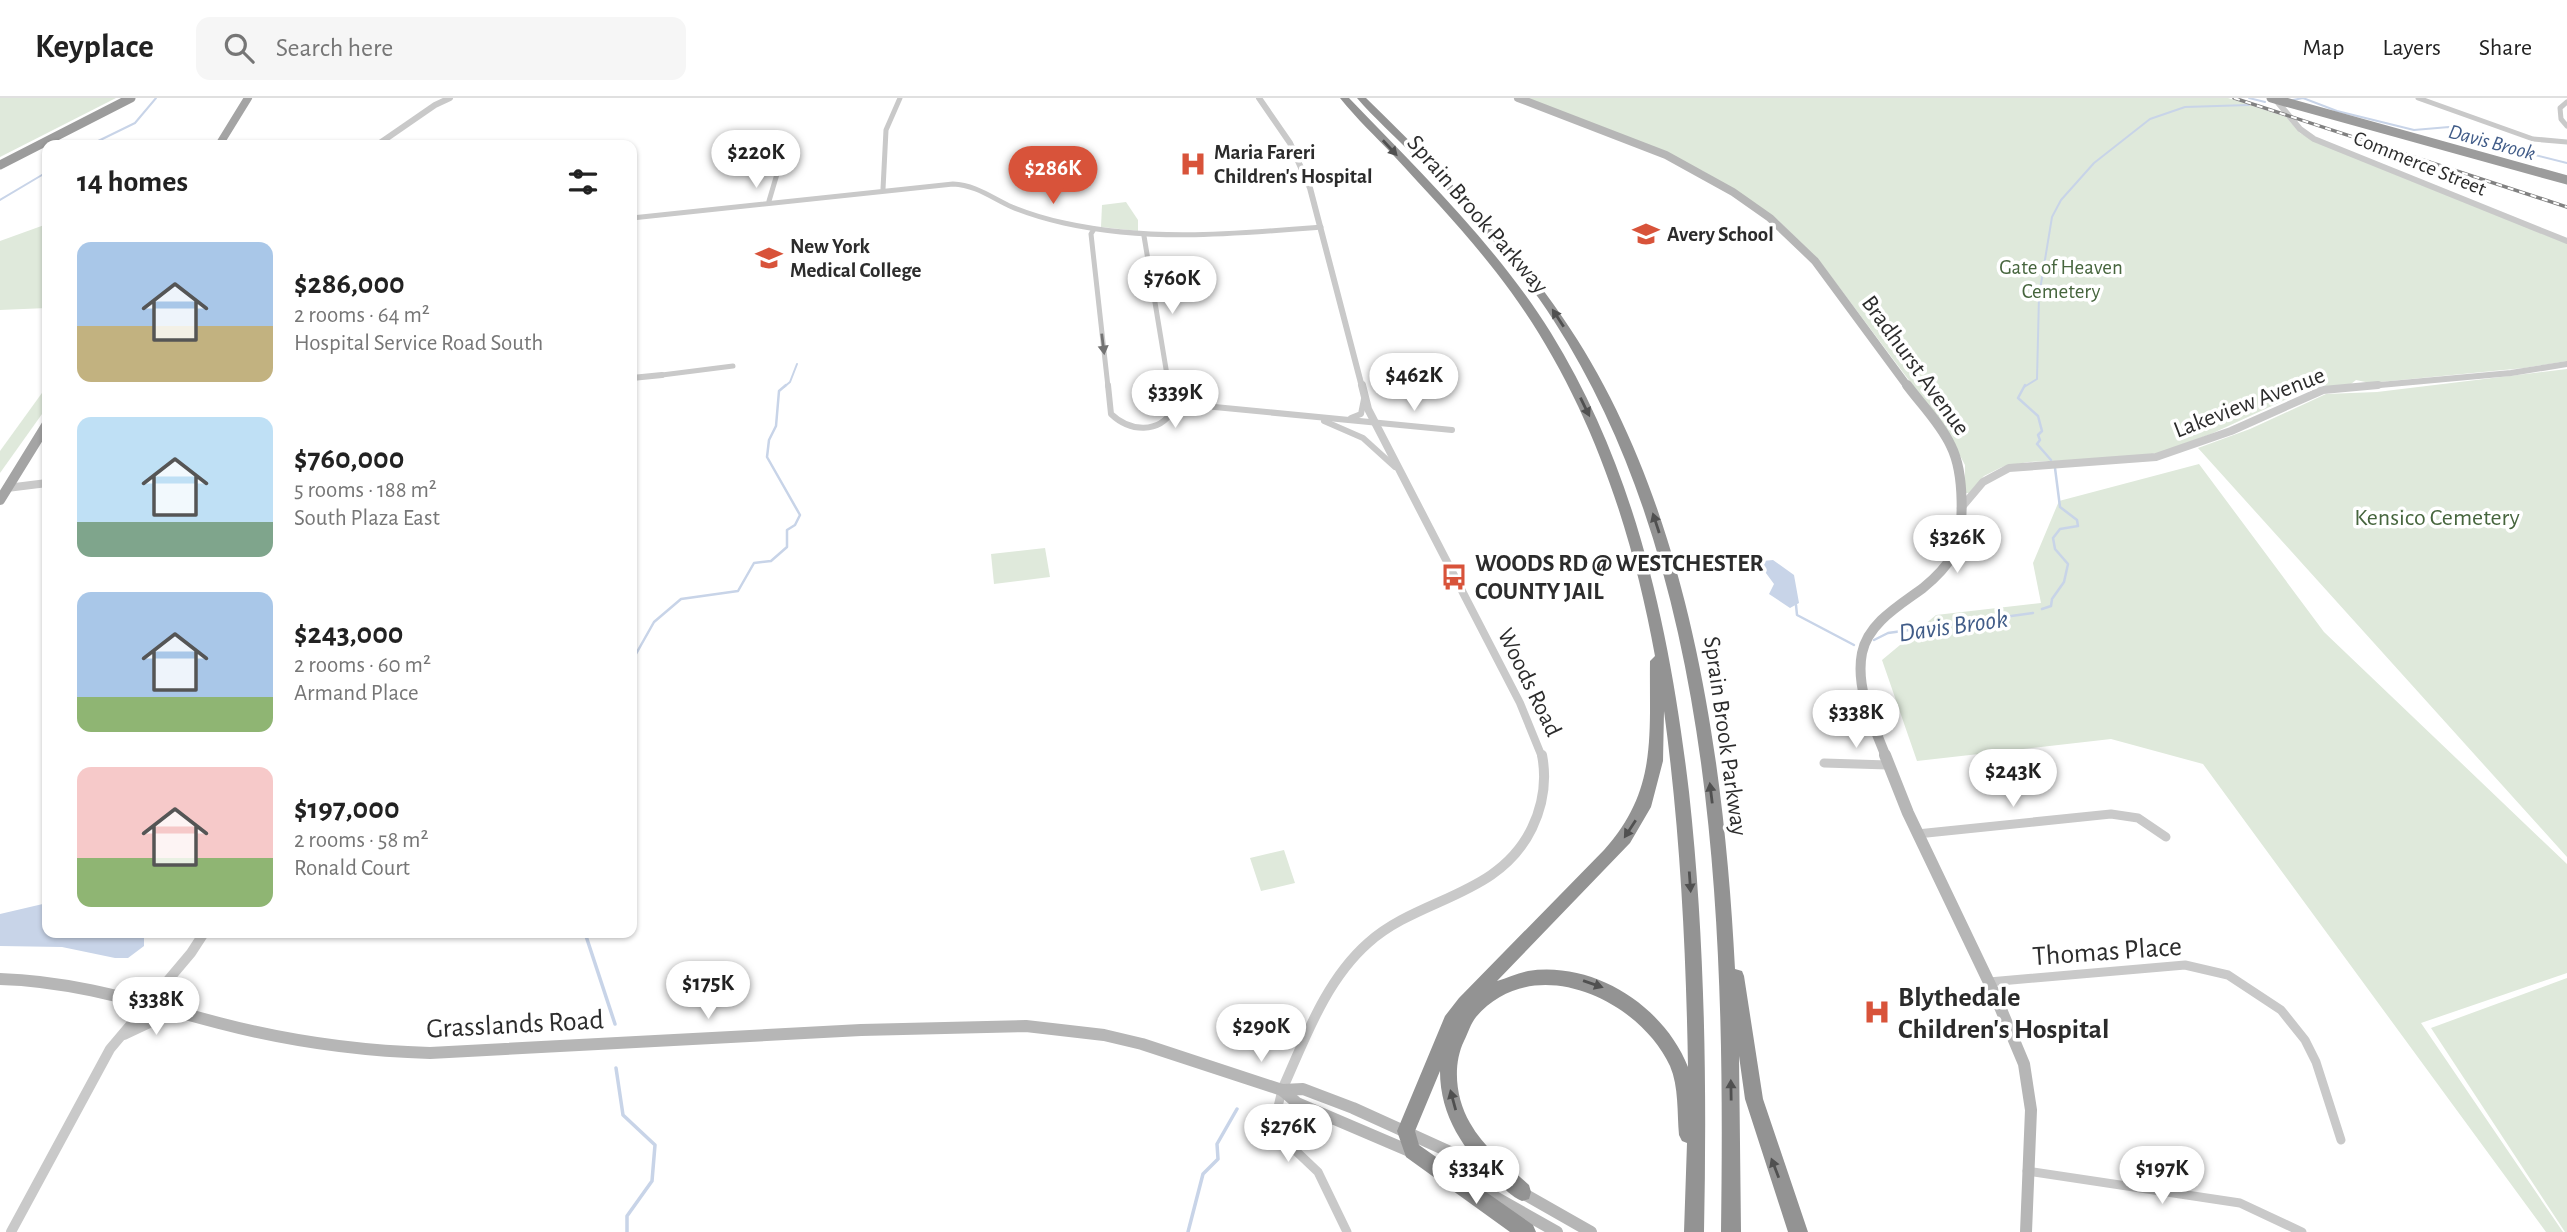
<!DOCTYPE html>
<html lang="en">
<head>
<meta charset="utf-8">
<style>
	:root { --surface:#fff; --page:#f6f6f6; --text:#222; --muted:#767676; --line:#e0e0e0; --accent:#d8533a }
	body { margin:0; font-family:"Alegreya Sans",sans-serif; background:var(--page); color:var(--text); height:100vh; display:flex; flex-direction:column; font-size:26px; white-space:nowrap }
	* { box-sizing:border-box; margin:0 }
	p { font-size:23px; color:var(--muted) }
	.icon { flex:none; width:38px; height:38px; fill:none; stroke:currentColor; stroke-width:2; stroke-linecap:round; stroke-linejoin:round }
	.map { position:relative; flex:1; overflow:hidden }
	.side { position:absolute; left:42px; top:42px; width:595px; height:798px; display:flex; flex-direction:column; background:var(--surface); border-radius:14px; box-shadow:0 2px 5px #0004 }
	.side>* { flex:none }
	.price { position:absolute; translate:-50% -60px; padding:0 16px; border-radius:24px; background:#fff; color:#222; font-size:23px; line-height:46px; filter:drop-shadow(0 2px 4px #0008) }
	.price::after { content:''; position:absolute; left:50%; top:42px; width:21px; height:16px; margin-left:-10px; background:inherit; clip-path:polygon(0 0,100% 0,50% 100%) }
	.price.active { background:var(--accent); color:#fff }
	ul { padding:0; list-style:none }
	li { display:flex; align-items:center; gap:21px; height:175px; padding:0 35px }
	li span { display:grid; place-items:center; flex:none; width:196px; height:140px; border-radius:14px; color:#555 }
	li>.icon { margin-inline-start:auto }
	span .icon { width:84px; height:84px; fill:#fffc; stroke-width:1 }
	li b { font-size:30px }
	h2 { display:flex; justify-content:space-between; align-items:center; height:84px; padding:0 35px; font-size:30px }
	header { display:flex; align-items:center; gap:42px; box-sizing:border-box; height:98px; padding:0 35px; background:var(--surface); border-bottom:2px solid var(--line) }
	header strong { font-size:33px }
	nav { display:flex; gap:38px; margin-inline-start:auto; font-size:24px }
	.search { width:490px; height:63px; background:var(--page); display:flex; align-items:center; gap:18px; box-sizing:border-box; padding:0 24px; border-radius:14px; color:var(--muted); font-size:26px }
	.map>svg:first-child { display:block }
	.green { fill:#dfe9db }
	.water { fill:#c8d4e8 }
	.lines { fill:none; stroke-linecap:round; stroke-linejoin:round }
	.stream-far2 { stroke:#c8d4e8; stroke-width:2 }
	.stream-far1 { stroke:#c8d4e8; stroke-width:2.5 }
	.stream { stroke:#c8d4e8; stroke-width:3.5 }
	.minor-far2 { stroke:#c9c9c9; stroke-width:5 }
	.minor-far1 { stroke:#c9c9c9; stroke-width:6 }
	.minor { stroke:#c9c9c9; stroke-width:9 }
	.tertiary-far2 { stroke:#c9c9c9; stroke-width:6 }
	.tertiary-far1 { stroke:#c9c9c9; stroke-width:8 }
	.tertiary { stroke:#c9c9c9; stroke-width:10 }
	.secondary-far2 { stroke:#b6b6b6; stroke-width:8 }
	.secondary-far1 { stroke:#b6b6b6; stroke-width:10 }
	.secondary { stroke:#b6b6b6; stroke-width:12 }
	.primary-far1 { stroke:#a4a4a4; stroke-width:8 }
	.primary { stroke:#a4a4a4; stroke-width:10 }
	.trunk { stroke:#9c9c9c; stroke-width:9 }
	.motorway { fill:#939393; fill-rule:evenodd }
	.rail-casing { stroke:#818181; stroke-width:3.5 }
	.rail { stroke:#fff; stroke-width:2; stroke-dasharray:6; stroke-linecap:butt }
	.oneway { fill:#505050 }
	.oneway2 { fill:#737373 }
	.labels { text-anchor:middle; stroke-width:7; stroke-linejoin:round; paint-order:stroke }
	.far-water-label { font-size:21px; font-style:italic; fill:#415c88; stroke:#fff }
	.far-poi-label { font-size:21px; font-weight:bold; fill:#2c2c2c; stroke:#fff; text-anchor:start }
	.far-street-label { font-size:21px; fill:#2c2c2c; stroke:#fff }
	.far-park-label { font-size:21px; fill:#46653d; stroke:#fff }
	.street-label { font-size:24px; fill:#2c2c2c; stroke:#fff }
	.park-label { font-size:24px; fill:#46653d; stroke:#fff }
	.poi-label { font-size:24px; font-weight:bold; fill:#2c2c2c; stroke:#fff; text-anchor:start }
	.water-label { font-size:26px; font-style:italic; fill:#415c88; stroke:#fff }
	.near-street-label { font-size:28px; fill:#2c2c2c; stroke:#fff }
	.near-poi-label { font-size:28px; font-weight:bold; fill:#2c2c2c; stroke:#fff; text-anchor:start }
</style>
</head>
<body>
<header>
<strong>Keyplace</strong>
<div class="search"><svg class="icon" aria-label="search" viewBox="0 0 24 24"><circle cx="10" cy="10" r="6"/><path d="M15 15l6 6"/></svg>Search here</div>
<nav><a>Map</a><a>Layers</a><a>Share</a></nav>
</header>
<div class="map">
<svg width="2567" height="1134" viewBox="0 0 2567 1134">
	<rect width="100%" height="100%" fill="#fff"/>
	<!-- green -->
	<g class="green">
		<polygon points="0,0 116,0 0,59"/>
		<polygon points="1523,0 2228,0 2286,19 2300,35 2309,40 2567,144 2567,263 2524,270 2370,285 2356,282 2351,286 2315,290 2300,295 2211,336 2159,355 2114,361 2028,364 2002,369 1984,378 1969,395 1965,395 1965,367 1947,333 1818,161 1779,123 1703,73"/>
		<polygon points="1126,104 1138,122 1138,133 1101,129 1102,107"/>
		<polygon points="47,126 47,210 0,212 0,143"/>
		<polygon points="2567,271 2567,759 2198,350 2250,331 2326,296 2377,294"/>
		<polygon points="47,288 47,309 0,375 0,353"/>
		<polygon points="2199,366 2324,534 2567,766 2567,875 2421,925 2563,1134 2546,1134 2203,666 2111,641 1917,663 1882,562 1936,517 2041,505 2033,465 2059,403"/>
		<polygon points="1045,450 1050,479 994,486 991,456"/>
		<polygon points="1284,752 1295,785 1261,793 1250,760"/>
		<polygon points="2567,880 2567,1134 2565,1134 2431,930"/>
	</g>
	<!-- water -->
	<g class="water">
		<polygon points="1773,462 1794,477 1799,505 1790,510 1769,496 1774,486 1760,467 1763,463"/>
		<polygon points="47,805 47,835 144,835 144,848 128,860 115,860 62,849 0,848 0,816"/>
	</g>
	<g class="lines">
		<!-- stream-far2 -->
		<g class="stream-far2">
			<polyline points="2249,0 2265,4"/>
			<polyline points="2293,2 2303,0 2337,13 2414,32 2449,29 2503,49 2567,65"/>
			<polyline points="90,47 135,25 156,0"/>
			<polyline points="0,102 47,74"/>
			<polyline points="784,289 790,284 797,266"/>
			<polyline points="2024,289 2037,281 2039,198 2052,119 2061,102 2094,65 2150,21 2185,9 2249,7"/>
		</g>
		<!-- stream-far1 -->
		<g class="stream-far1">
			<polyline points="2025,287 2018,300 2038,318 2042,333 2038,337 2040,342 2037,346 2051,362"/>
			<polyline points="1796,507 1797,517 1854,547"/>
			<polyline points="2042,511 2051,508 2052,501 2064,484 2068,466 2055,451 2053,440 2060,431 2078,428 2077,422 2060,409 2055,370"/>
			<polyline points="1874,542 1888,535 2033,515"/>
			<polyline points="632,563 654,524 681,501 738,493 754,465 771,463 787,449 787,432 795,427 800,417 767,359 769,342 776,328 779,293 786,287"/>
		</g>
		<!-- stream -->
		<g class="stream">
			<polyline points="585,835 615,926"/>
			<polyline points="616,970 623,1017 655,1047 652,1083 627,1118 627,1134"/>
			<polyline points="1188,1134 1203,1076 1218,1061 1217,1046 1237,1011"/>
		</g>
		<!-- minor-far2 -->
		<g class="minor-far2">
			<polyline points="2418,0 2533,41 2567,44"/>
			<polyline points="2567,4 2560,10 2561,21 2567,28"/>
			<polyline points="759,47 777,45"/>
			<polyline points="883,91 886,32 900,0"/>
			<polyline points="769,103 777,76 777,37"/>
			<path d="M632,120L953,86C976,87 992,100 1012,109C1029,116 1046,121 1064,125C1150,144 1234,136 1321,129"/>
			<polyline points="1094,131 1091,136 1108,289"/>
			<polyline points="1144,138 1169,289"/>
			<polyline points="662,277 733,268"/>
		</g>
		<!-- minor-far1 -->
		<g class="minor-far1">
			<path d="M1108,287L1111,316C1130,334 1159,336 1173,312L1169,287"/>
			<polyline points="1173,305 1452,332"/>
			<polyline points="1351,320 1361,316 1364,301"/>
			<polyline points="1324,323 1363,340 1395,369"/>
		</g>
		<!-- minor -->
		<g class="minor">
			<polyline points="1824,665 1888,667"/>
			<polyline points="1917,736 2111,716 2138,720 2166,739"/>
			<polyline points="1989,884 2185,867 2228,877 2281,912 2305,942 2316,964 2341,1042"/>
			<polyline points="1282,992 1277,1013 1278,1036 1318,1074 1347,1134"/>
			<polyline points="2027,1073 2240,1105 2302,1134"/>
		</g>
		<!-- tertiary-far2 -->
		<g class="tertiary-far2">
			<polyline points="1259,0 1290,45 1310,90 1362,289"/>
			<polyline points="2275,1 2300,31 2314,41 2567,143"/>
			<polyline points="377,47 435,7 450,0"/>
			<polyline points="632,280 662,277"/>
			<polyline points="2358,289 2511,275 2567,266"/>
		</g>
		<!-- tertiary-far1 -->
		<g class="tertiary-far1">
			<polyline points="1362,287 1368,311 1520,605 1542,659"/>
			<polyline points="7,390 47,385"/>
			<polyline points="1961,410 1983,384 2009,370 2156,359 2231,333 2323,292 2378,287"/>
		</g>
		<!-- tertiary -->
		<g class="tertiary">
			<polyline points="124,937 158,921 179,916"/>
			<path d="M1282,992C1305,941 1325,883 1368,845C1419,799 1499,799 1532,730C1543,707 1547,683 1542,657"/>
			<polyline points="11,1134 110,951 191,855 204,835"/>
		</g>
		<!-- secondary-far2 -->
		<polyline class="secondary-far2" points="1518,0 1666,57 1733,94 1770,120 1815,163 1908,289"/>
		<!-- secondary-far1 -->
		<path class="secondary-far1" d="M1886,659C1874,628 1855,590 1862,555C1868,525 1900,507 1923,490C1934,481 1945,471 1952,458C1966,433 1964,374 1951,348C1941,326 1921,306 1907,287"/>
		<!-- secondary -->
		<g class="secondary">
			<polyline points="1885,657 1908,715 1995,897 2024,966 2031,1012 2026,1134"/>
			<path d="M0,881C76,883 146,906 219,925C288,943 358,953 430,955L861,932L1026,928L1104,937L1142,946L1282,992L1303,991L1353,1010L1450,1054L1500,1082"/>
			<polyline points="1282,992 1297,1005 1414,1055"/>
			<polyline points="1472,1086 1557,1134"/>
			<polyline points="1517,1092 1591,1134"/>
		</g>
		<!-- primary-far1 -->
		<polyline class="primary-far1" points="219,47 248,0"/>
		<!-- primary -->
		<polyline class="primary" points="0,402 47,326"/>
		<!-- trunk -->
		<g class="trunk">
			<polyline points="2271,0 2567,82"/>
			<polyline points="0,67 131,0"/>
		</g>
		<!-- motorway -->
		<g class="motorway">
			<path d="M1340,0H1349C1420,74 1496,147 1551,235C1637,374 1670,534 1689,694C1705,840 1707,987 1704,1134H1684L1687,1045L1682,1043L1679,1037C1677,1015 1679,989 1670,968C1639,901 1533,852 1476,919C1471,925 1468,935 1464,943C1452,968 1456,1001 1470,1025C1484,1050 1508,1068 1529,1087L1531,1094L1529,1101L1522,1103C1512,1099 1504,1090 1496,1083C1464,1053 1440,1018 1440,973L1415,1033L1419,1047L1533,1127L1536,1134H1510L1406,1059L1397,1033L1445,918L1459,900L1604,752C1658,692 1649,638 1650,563L1655,558C1630,420 1583,285 1496,174C1464,133 1429,96 1394,58C1376,39 1356,20 1340,0ZM1664,613C1680,731 1686,850 1688,969C1664,908 1594,863 1528,873C1518,875 1507,880 1497,883L1630,745L1651,709L1663,663Z"/>
			<path d="M1357,0H1366C1436,69 1507,138 1563,220C1688,401 1724,655 1735,871L1742,873L1744,878L1763,1001L1808,1134H1788L1745,1001L1739,958L1741,1134H1721C1725,839 1719,479 1554,223C1515,162 1464,109 1413,57C1395,38 1374,20 1357,0Z"/>
		</g>
		<!-- rail casing -->
		<g class="rail-casing">
			<polyline id="rail" points="2234,0 2567,109"/>
		</g>
		<!-- rail -->
		<use href="#rail" class="rail"/>
	</g>
	<!-- one-way arrows -->
	<defs><path id="oneway-solid" d="M-6-.8H1V-3.2L6.5 0L1 3.2V.8H-6Z" transform="scale(1.75)"/></defs>
	<g class="oneway">
		<use href="#oneway-solid" transform="translate(1390 50) rotate(47)"/>
		<use href="#oneway-solid" transform="translate(1558 220) rotate(-123)"/>
		<use href="#oneway-solid" transform="translate(1585 309) rotate(64)"/>
		<use href="#oneway-solid" transform="translate(1656 425) rotate(-108)"/>
		<use href="#oneway-solid" transform="translate(1711 695) rotate(-97)"/>
		<use href="#oneway-solid" transform="translate(1630 731) rotate(123)"/>
		<use href="#oneway-solid" transform="translate(1690 784) rotate(86)"/>
		<use href="#oneway-solid" transform="translate(1593 886) rotate(19)"/>
		<use href="#oneway-solid" transform="translate(1731 992) rotate(-91)"/>
		<use href="#oneway-solid" transform="translate(1453 1002) rotate(-105)"/>
		<use href="#oneway-solid" transform="translate(1775 1070) rotate(-111)"/>
	</g>
	<use class="oneway2" href="#oneway-solid" transform="translate(1103 246) rotate(83)"/>
	<!-- icons -->
	<defs>
		<g id="hospital-bare" transform="scale(2.1)"><path d="M-5-5h3v3.5h4V-5h3V5h-3V1.5h-4V5h-3Z" fill="#d8533a" stroke="#fff" stroke-width="2.5" paint-order="stroke"/></g>
		<g id="school-bare" transform="scale(2.1)"><path d="M0-5L7-2L0 1L-7-2ZM-4 1L0 2.5L4 1V4Q0 6-4 4Z" fill="#d8533a" stroke="#fff" stroke-width="2.5" paint-order="stroke"/></g>
		<g id="university-bare" transform="scale(2.1)"><path d="M0-5L7-2L0 1L-7-2ZM-4 1L0 2.5L4 1V4Q0 6-4 4Z" fill="#d8533a" stroke="#fff" stroke-width="2.5" paint-order="stroke"/></g>
		<g id="bus-bare" transform="scale(2.1)"><path d="M-5-6H5V4H4V6H2V4H-2V6H-4V4H-5ZM-3.5-4V0h7V-4ZM-3.5 1.2v1.5H-2V1.2ZM2 1.2v1.5H3.5V1.2Z" fill="#d8533a" stroke="#fff" stroke-width="2.5" paint-order="stroke"/></g>
	</defs>
	<g fill-rule="evenodd">
		<use href="#hospital-bare" x="1193" y="66"/>
		<use href="#school-bare" x="1646" y="136"/>
		<use href="#university-bare" x="769" y="160"/>
		<use href="#bus-bare" x="1454" y="479"/>
		<use href="#hospital-bare" x="1877" y="914"/>
	</g>
	<g class="labels">
		<!-- far-water labels -->
		<g class="far-water-label">
			<text transform="translate(2492 44) rotate(15)" y="7">Davis Brook</text>
		</g>
		<!-- far-poi labels -->
		<g class="far-poi-label">
			<text x="1214" y="61">Maria Fareri<tspan x="1214" dy="24">Children's Hospital</tspan></text>
			<text x="1667" y="143">Avery School</text>
			<text x="790" y="155">New York<tspan x="790" dy="24">Medical College</tspan></text>
		</g>
		<!-- far-street labels -->
		<g class="far-street-label">
			<text transform="translate(2420 65) rotate(22)" y="7">Commerce Street</text>
		</g>
		<!-- far-park labels -->
		<g class="far-park-label">
			<text x="2061" y="176">Gate of Heaven<tspan x="2061" dy="24">Cemetery</tspan></text>
		</g>
		<!-- street labels -->
		<g class="street-label">
			<text transform="translate(1478 116) rotate(49)" y="8">Sprain Brook Parkway</text>
			<text transform="translate(1916 267) rotate(54)" y="8">Bradhurst Avenue</text>
			<text transform="translate(2249 304) rotate(-21)" y="8">Lakeview Avenue</text>
			<text transform="translate(1530 584) rotate(64)" y="8">Woods Road</text>
			<text transform="translate(1726 638) rotate(82)" y="8">Sprain Brook Parkway</text>
		</g>
		<!-- park labels -->
		<g class="park-label">
			<text x="2437" y="427">Kensico Cemetery</text>
		</g>
		<!-- poi labels -->
		<g class="poi-label">
			<text x="1475" y="473">WOODS RD @ WESTCHESTER<tspan x="1475" dy="28">COUNTY JAIL</tspan></text>
		</g>
		<!-- water labels -->
		<g class="water-label">
			<text transform="translate(1953 527) rotate(-8)" y="9">Davis Brook</text>
		</g>
		<!-- near-street labels -->
		<g class="near-street-label">
			<text transform="translate(2107 852) rotate(-4)" y="10">Thomas Place</text>
			<text transform="translate(515 925) rotate(-3)" y="10">Grasslands Road</text>
		</g>
		<!-- near-poi labels -->
		<g class="near-poi-label">
			<text x="1898" y="908">Blythedale<tspan x="1898" dy="32">Children's Hospital</tspan></text>
		</g>
	</g>
</svg>
<b class="price" style="left:756px;top:92px">$220K</b>
<b class="price active" style="left:1053px;top:108px">$286K</b>
<b class="price" style="left:1172px;top:218px">$760K</b>
<b class="price" style="left:1414px;top:315px">$462K</b>
<b class="price" style="left:1175px;top:332px">$339K</b>
<b class="price" style="left:1957px;top:477px">$326K</b>
<b class="price" style="left:1856px;top:652px">$338K</b>
<b class="price" style="left:2013px;top:711px">$243K</b>
<b class="price" style="left:708px;top:923px">$175K</b>
<b class="price" style="left:156px;top:939px">$338K</b>
<b class="price" style="left:1261px;top:966px">$290K</b>
<b class="price" style="left:1288px;top:1066px">$276K</b>
<b class="price" style="left:1476px;top:1108px">$334K</b>
<b class="price" style="left:2162px;top:1108px">$197K</b>
<section class="side">
<h2>14 homes<svg class="icon" aria-label="filters" viewBox="0 0 24 24"><path d="M4 7h16M4 17h16"/><circle cx="9" cy="7" r="2"/><circle cx="15" cy="17" r="2"/></svg></h2>
<ul>
<li><span style="background:linear-gradient(#a9c7e8 60%,#c2b280 0)"><svg class="icon" aria-label="home" viewBox="0 0 24 24"><path d="M3 11l9-7 9 7M6 9v11h12V9"/></svg></span><div><b>$286,000</b><p>2 rooms · 64 m²</p><p>Hospital Service Road South</p></div></li>
<li><span style="background:linear-gradient(#bfe0f5 75%,#7fa58c 0)"><svg class="icon" aria-label="home" viewBox="0 0 24 24"><path d="M3 11l9-7 9 7M6 9v11h12V9"/></svg></span><div><b>$760,000</b><p>5 rooms · 188 m²</p><p>South Plaza East</p></div></li>
<li><span style="background:linear-gradient(#a9c7e8 75%,#8fb573 0)"><svg class="icon" aria-label="home" viewBox="0 0 24 24"><path d="M3 11l9-7 9 7M6 9v11h12V9"/></svg></span><div><b>$243,000</b><p>2 rooms · 60 m²</p><p>Armand Place</p></div></li>
<li><span style="background:linear-gradient(#f6c9c9 65%,#8fb573 0)"><svg class="icon" aria-label="home" viewBox="0 0 24 24"><path d="M3 11l9-7 9 7M6 9v11h12V9"/></svg></span><div><b>$197,000</b><p>2 rooms · 58 m²</p><p>Ronald Court</p></div></li>
</ul>
</section>
</div>
</body>
</html>
